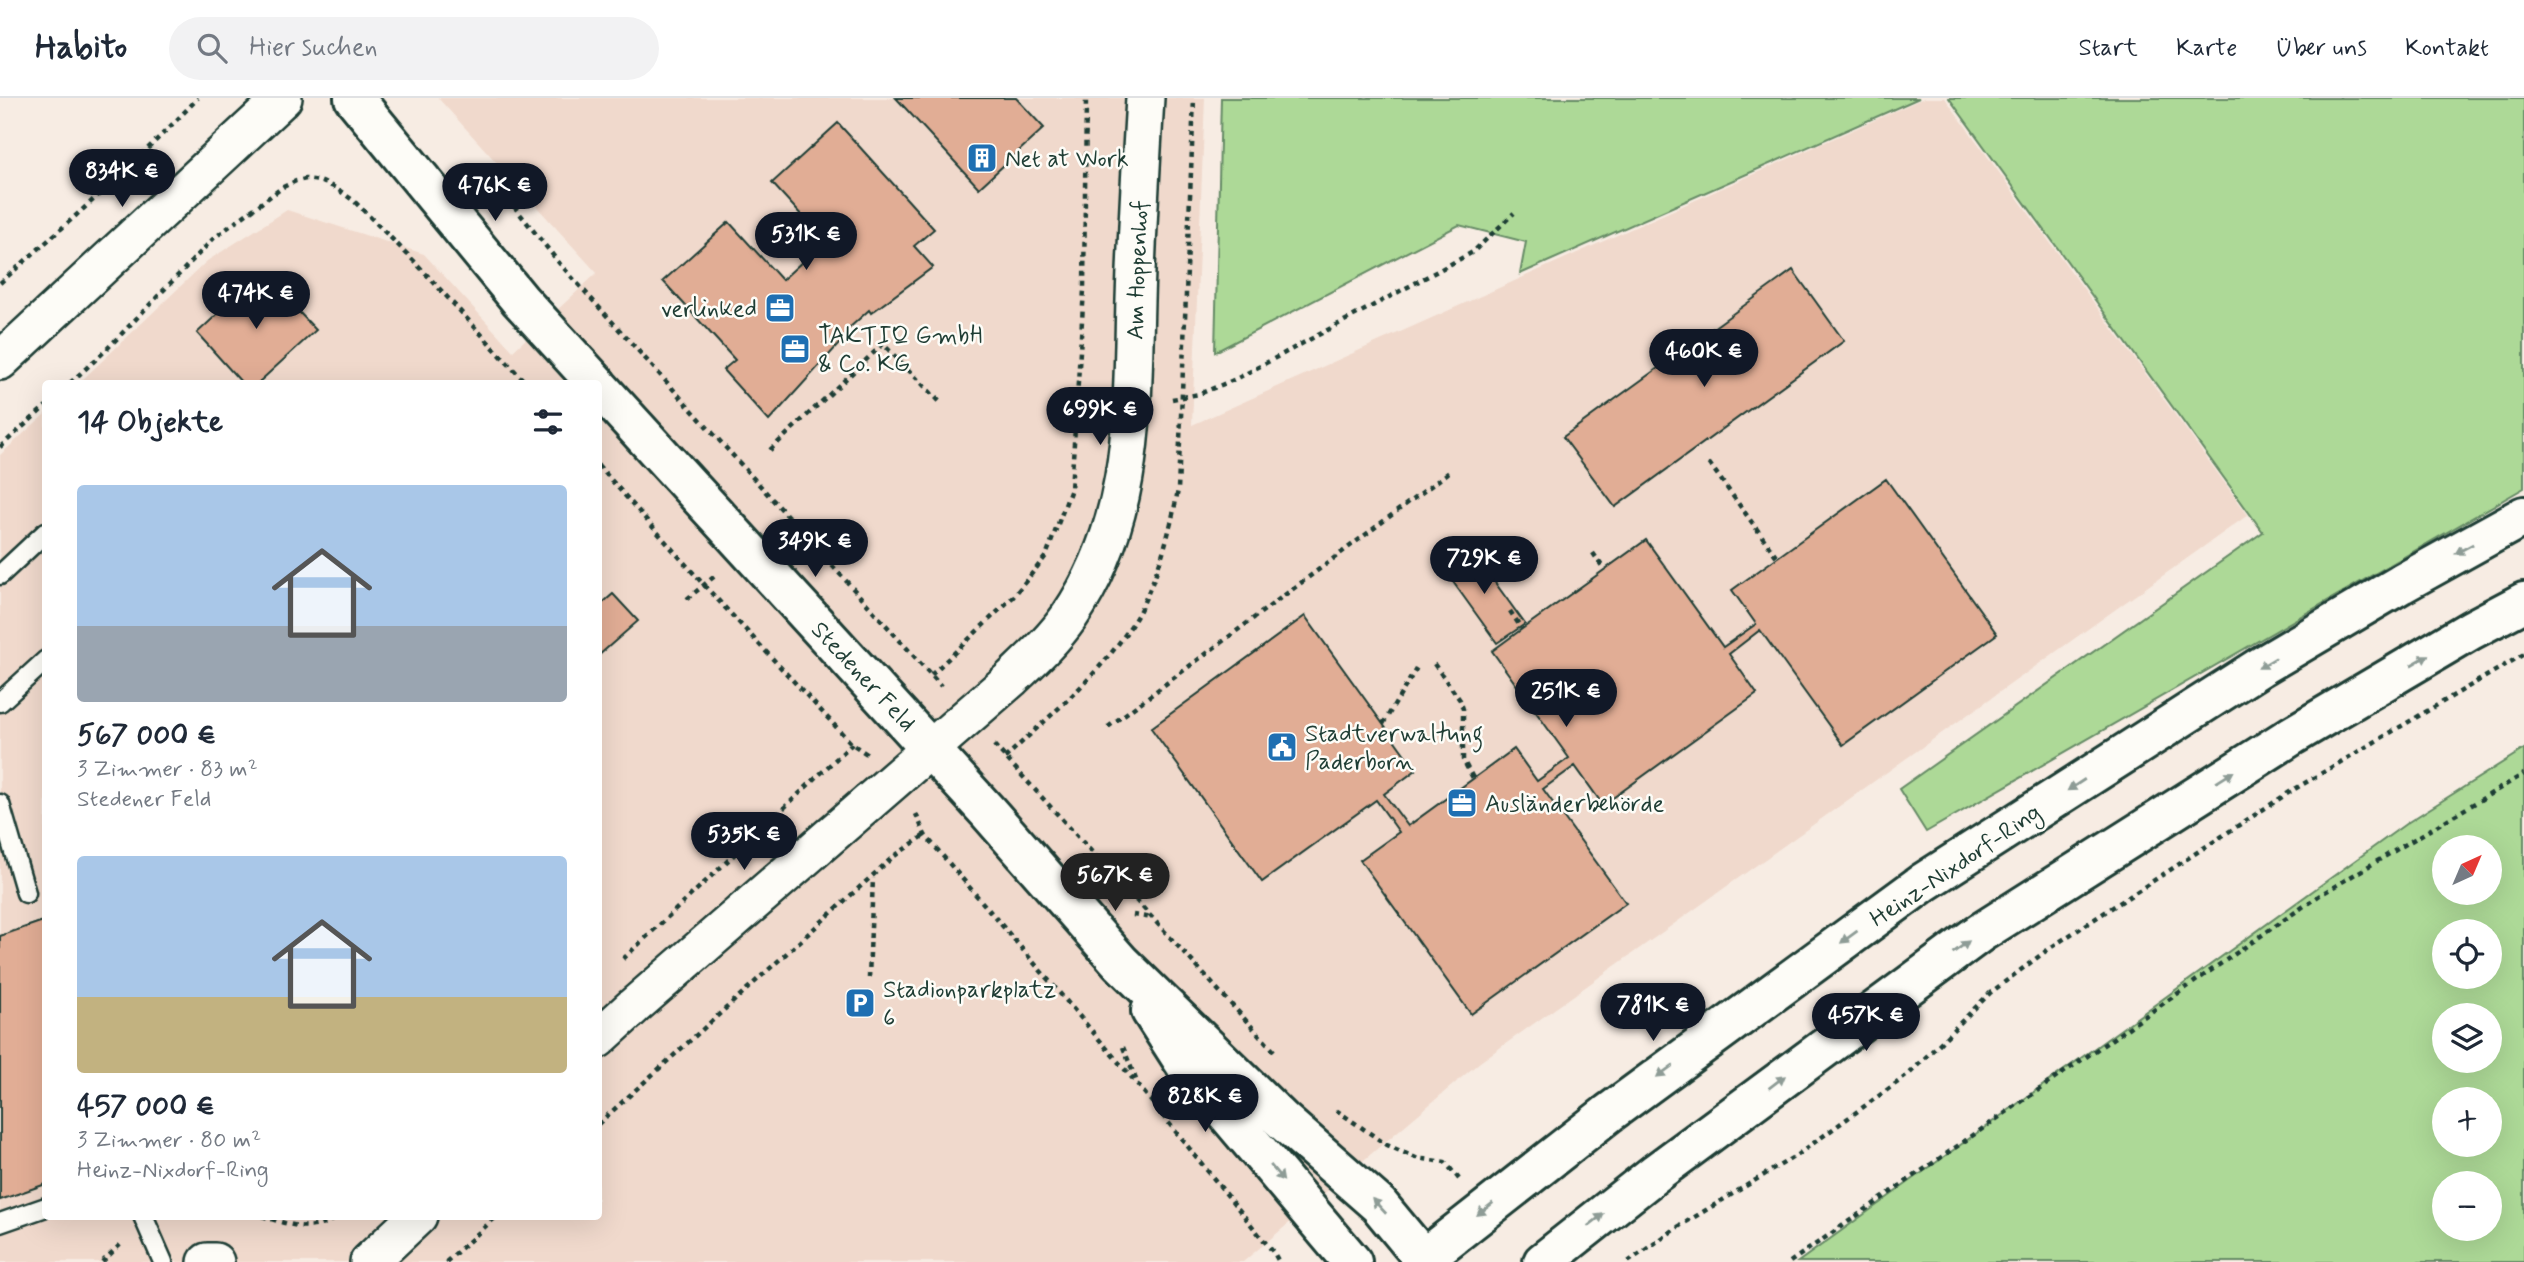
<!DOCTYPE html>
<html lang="de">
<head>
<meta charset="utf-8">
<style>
	:root { --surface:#fff; --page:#f2f2f3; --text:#1f2937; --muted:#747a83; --line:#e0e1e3; --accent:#111827 }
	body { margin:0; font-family:Mynerve,sans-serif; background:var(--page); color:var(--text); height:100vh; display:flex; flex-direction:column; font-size:26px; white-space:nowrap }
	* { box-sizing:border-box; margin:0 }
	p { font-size:23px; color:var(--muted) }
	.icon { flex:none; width:38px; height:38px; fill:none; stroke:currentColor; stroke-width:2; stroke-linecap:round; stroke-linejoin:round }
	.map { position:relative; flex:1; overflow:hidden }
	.sheet { position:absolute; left:42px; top:282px; width:560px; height:840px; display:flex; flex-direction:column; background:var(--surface); border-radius:7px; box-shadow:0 7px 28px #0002 }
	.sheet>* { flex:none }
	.needle { width:46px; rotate:44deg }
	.tools { position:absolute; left:2432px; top:737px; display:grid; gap:14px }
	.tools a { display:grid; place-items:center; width:70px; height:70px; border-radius:50%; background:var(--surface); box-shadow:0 7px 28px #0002; font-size:35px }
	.price { position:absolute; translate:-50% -60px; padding:0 16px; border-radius:24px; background:var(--accent); color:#fff; font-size:23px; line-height:46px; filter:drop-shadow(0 2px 4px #0008) }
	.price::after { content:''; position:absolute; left:50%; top:42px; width:21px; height:16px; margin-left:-10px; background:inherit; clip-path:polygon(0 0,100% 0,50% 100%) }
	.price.selected { background:#222; color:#fff }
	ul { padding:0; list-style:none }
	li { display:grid; align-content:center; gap:14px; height:371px; padding:0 35px }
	li span { display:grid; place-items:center; height:217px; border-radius:7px; color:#555 }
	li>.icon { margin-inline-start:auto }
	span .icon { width:126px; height:126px; fill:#fffc; stroke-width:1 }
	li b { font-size:30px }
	h2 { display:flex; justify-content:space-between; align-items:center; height:84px; padding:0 35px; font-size:30px }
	header { display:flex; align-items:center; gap:42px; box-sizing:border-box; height:98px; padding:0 35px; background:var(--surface); border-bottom:2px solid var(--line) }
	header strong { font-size:33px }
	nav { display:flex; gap:38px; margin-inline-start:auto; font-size:24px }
	.search { width:490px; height:63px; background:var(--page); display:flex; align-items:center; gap:18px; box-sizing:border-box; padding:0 24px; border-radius:38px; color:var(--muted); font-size:26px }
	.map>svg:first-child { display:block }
	.built { fill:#f0d9cc }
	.green { fill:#add997; stroke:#668b66; stroke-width:2; fill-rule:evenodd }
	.building { fill:#e1ad95; stroke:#1f3d34; stroke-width:2 }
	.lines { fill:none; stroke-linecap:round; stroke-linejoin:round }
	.service-casing { stroke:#1f3d34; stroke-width:23 }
	.minor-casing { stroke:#1f3d34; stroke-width:42 }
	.tertiary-casing { stroke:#1f3d34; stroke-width:44 }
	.secondary-casing { stroke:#1f3d34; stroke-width:44 }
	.path { stroke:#1f3d34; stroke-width:4.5; stroke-dasharray:5 5; stroke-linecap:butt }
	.service { stroke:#fdfcf7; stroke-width:18 }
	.minor { stroke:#fdfcf7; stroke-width:37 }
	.tertiary { stroke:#fdfcf7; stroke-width:38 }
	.secondary { stroke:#fdfcf7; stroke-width:38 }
	.oneway { fill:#8e9c96 }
	.labels { text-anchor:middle; stroke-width:5; stroke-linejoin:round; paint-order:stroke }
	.poi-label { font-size:24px; fill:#1f3d34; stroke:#fdfcf7; text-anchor:start }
	.street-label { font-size:24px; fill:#1f3d34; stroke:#fdfcf7 }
</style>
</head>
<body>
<header>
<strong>Habito</strong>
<div class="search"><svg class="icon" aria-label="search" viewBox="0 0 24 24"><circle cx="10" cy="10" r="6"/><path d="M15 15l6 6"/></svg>Hier suchen</div>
<nav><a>Start</a><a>Karte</a><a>Über uns</a><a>Kontakt</a></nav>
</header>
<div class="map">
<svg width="2524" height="1164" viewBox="0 0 2524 1164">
	<rect width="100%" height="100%" fill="#f7ece3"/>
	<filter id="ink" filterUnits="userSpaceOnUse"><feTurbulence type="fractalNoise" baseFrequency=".0143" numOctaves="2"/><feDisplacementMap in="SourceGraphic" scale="14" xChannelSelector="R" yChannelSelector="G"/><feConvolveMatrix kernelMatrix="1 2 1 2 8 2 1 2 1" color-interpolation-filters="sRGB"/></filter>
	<g filter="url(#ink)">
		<!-- built -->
		<polygon class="built" points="438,0 1205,0 1192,327 1924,0 1945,0 2248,417 1480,964 1243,1164 0,1164 0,357 45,316 46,1118 598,1118 598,285 79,285 207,163 287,112 424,156 513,253 597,175"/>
		<!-- green -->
		<g class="green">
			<polygon points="1221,0 1919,0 1520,176 1526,144 1459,127 1215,254"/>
			<polygon points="1949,0 2524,0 2524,390 1926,734 1899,691 2263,434"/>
			<path d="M2524,651V1164H1798L2407,725ZM2490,749V794H2445V749ZM2490,833V878H2445V833ZM2490,917V962H2445V917ZM2490,1001V1046H2445V1001ZM2490,1085V1130H2445V1085Z"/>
		</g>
		<!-- building -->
		<g class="building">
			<polygon points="896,0 1016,0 1044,30 979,90"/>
			<polygon points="838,25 934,131 914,148 933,169 871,215 869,212 847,232 849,235 769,323 723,272 735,262 663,183 729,124 782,182 825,143 772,85"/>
			<polygon points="1793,172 1844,243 1615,409 1563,339"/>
			<polygon points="262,175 316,232 258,285 242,285 197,235"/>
			<polygon points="1886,381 1997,536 1843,647 1760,532 1729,556 1757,596 1603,707 1575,668 1543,691 1626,805 1471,916 1360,762 1399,734 1376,702 1262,784 1151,630 1305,518 1416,672 1384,696 1408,728 1514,651 1537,683 1569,660 1492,553 1522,531 1646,442 1723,549 1756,526 1732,492"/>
			<polygon points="1470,450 1525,526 1497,545 1443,470"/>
			<polygon points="613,496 638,523 598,558 598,509"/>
			<polygon points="46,822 46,1086 0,1102 0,838"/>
		</g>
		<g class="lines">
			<!-- service casing -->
			<g class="service-casing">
				<g id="service">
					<polyline points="0,477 46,434"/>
					<polyline points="0,604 46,562"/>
					<polyline points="0,706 26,795"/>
					<polyline points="143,1118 163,1164"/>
					<polyline points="0,1125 46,1109"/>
				</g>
			</g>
			<!-- minor casing -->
			<g class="minor-casing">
				<g id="minor">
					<polyline points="0,263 283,0"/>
					<path d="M598,941L634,908L1011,581C1032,561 1053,542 1069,519C1136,421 1132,315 1135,202C1137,134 1141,67 1145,0"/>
					<polyline points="207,1164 215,1164"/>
					<polyline points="369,1164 418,1118"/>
				</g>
			</g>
			<!-- tertiary casing -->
			<g class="tertiary-casing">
				<g id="tertiary">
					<polyline points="354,0 520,202 596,285"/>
					<polyline points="598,288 988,714 1120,864 1282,1022 1379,1107 1426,1164"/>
					<polyline points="1151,913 1185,966 1352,1164"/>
				</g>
			</g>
			<!-- secondary casing -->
			<g class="secondary-casing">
				<g id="secondary">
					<polyline points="1419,1164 1609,1015 1924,784 2260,569 2401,486 2524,418"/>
					<polyline points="1543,1164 1657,1074 1980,835 2293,637 2471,532 2524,504"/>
				</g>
			</g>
			<!-- path -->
			<g class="path">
				<polyline points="489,77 560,166 941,588"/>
				<path d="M0,185C68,125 135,66 198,0"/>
				<polyline points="70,285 104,254 214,140 283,89 296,83 306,81 320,83 336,90 354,103 415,164 526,285"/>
				<polyline points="1172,301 1199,296 1236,281 1473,154 1514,115"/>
				<polyline points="0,349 46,308"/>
				<polyline points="770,352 883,246 940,304"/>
				<polyline points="1709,365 1777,459"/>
				<polyline points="598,367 704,487 852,646 867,656"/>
				<polyline points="1593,455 1604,471"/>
				<polyline points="687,501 716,477"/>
				<polyline points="1510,513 1522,531"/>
				<polyline points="1434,566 1460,602 1463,611 1463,662 1473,680"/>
				<polyline points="931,577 1013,499 1046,458 1071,391 1084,192 1086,0"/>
				<polyline points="1383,626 1419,566"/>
				<polyline points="1108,629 1452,372"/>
				<polyline points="994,647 1274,953"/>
				<path d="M1005,660C1051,616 1108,571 1139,514C1159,475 1170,434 1178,392L1194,0"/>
				<polyline points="916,716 925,737 1138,987 1274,1155 1279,1164"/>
				<polyline points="1133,817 1152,820"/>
				<polyline points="623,861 852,646"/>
				<polyline points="869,880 873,780"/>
				<polyline points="1123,949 1137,984"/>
				<polyline points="1336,1012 1387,1047 1416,1060 1445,1064 1459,1081"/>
				<polyline points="598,1026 893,759 925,737"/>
				<path d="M262,1118C288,1126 313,1137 338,1118"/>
				<polyline points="102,1164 122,1145"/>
				<polyline points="446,1164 497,1118"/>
				<polyline points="1628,1164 1678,1129 1797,1057 1909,976 1990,895 2050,850 2293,692 2524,556"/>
				<polyline points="1790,1164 2320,797 2524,676"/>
			</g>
			<!-- service -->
			<use href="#service" class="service"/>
			<!-- minor -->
			<use href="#minor" class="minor"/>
			<!-- tertiary -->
			<use href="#tertiary" class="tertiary"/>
			<!-- secondary -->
			<use href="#secondary" class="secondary"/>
		</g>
		<!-- one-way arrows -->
		<defs><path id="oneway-solid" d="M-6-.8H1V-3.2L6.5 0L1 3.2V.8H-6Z" transform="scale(1.75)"/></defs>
		<g class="oneway">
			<use href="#oneway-solid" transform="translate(2464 451) rotate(151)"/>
			<use href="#oneway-solid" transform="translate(2420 562) rotate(-30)"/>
			<use href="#oneway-solid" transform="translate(2267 565) rotate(149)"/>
			<use href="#oneway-solid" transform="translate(2225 679) rotate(-32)"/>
			<use href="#oneway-solid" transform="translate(2076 687) rotate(147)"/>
			<use href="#oneway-solid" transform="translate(1849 839) rotate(144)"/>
			<use href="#oneway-solid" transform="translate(1961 849) rotate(-36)"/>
			<use href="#oneway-solid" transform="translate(1665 973) rotate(144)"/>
			<use href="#oneway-solid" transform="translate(1777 984) rotate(-37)"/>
			<use href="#oneway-solid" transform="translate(1277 1075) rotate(50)"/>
			<use href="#oneway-solid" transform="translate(1379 1108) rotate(-133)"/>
			<use href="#oneway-solid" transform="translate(1485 1111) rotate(142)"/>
			<use href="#oneway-solid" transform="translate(1596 1122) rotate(-38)"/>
		</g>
	</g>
	<!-- icons -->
	<defs>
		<g id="building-square" transform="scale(1.575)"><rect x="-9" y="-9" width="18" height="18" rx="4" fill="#1f6fb2" stroke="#fdfcf7"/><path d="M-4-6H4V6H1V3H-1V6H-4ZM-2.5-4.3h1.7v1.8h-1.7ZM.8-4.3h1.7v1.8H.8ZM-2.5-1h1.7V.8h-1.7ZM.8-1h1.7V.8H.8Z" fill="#fff"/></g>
		<g id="office-square" transform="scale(1.575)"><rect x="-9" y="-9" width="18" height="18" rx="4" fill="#1f6fb2" stroke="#fdfcf7"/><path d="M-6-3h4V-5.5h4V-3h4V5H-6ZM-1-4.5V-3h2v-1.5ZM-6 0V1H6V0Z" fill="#fff"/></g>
		<g id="civic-square" transform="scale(1.575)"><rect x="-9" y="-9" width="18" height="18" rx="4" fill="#1f6fb2" stroke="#fdfcf7"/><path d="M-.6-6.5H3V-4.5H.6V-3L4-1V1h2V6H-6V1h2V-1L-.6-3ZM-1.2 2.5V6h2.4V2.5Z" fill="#fff"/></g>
		<g id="parking-square" transform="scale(1.575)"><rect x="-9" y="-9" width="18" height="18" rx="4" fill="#1f6fb2" stroke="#fdfcf7"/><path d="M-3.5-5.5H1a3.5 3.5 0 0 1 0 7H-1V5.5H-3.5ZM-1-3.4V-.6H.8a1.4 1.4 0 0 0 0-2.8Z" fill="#fff"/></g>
	</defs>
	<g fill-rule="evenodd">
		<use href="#building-square" x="982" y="60"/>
		<use href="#office-square" x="780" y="210"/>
		<use href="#office-square" x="795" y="251"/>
		<use href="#civic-square" x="1282" y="649"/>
		<use href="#office-square" x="1462" y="705"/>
		<use href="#parking-square" x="860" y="905"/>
	</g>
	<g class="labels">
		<!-- poi labels -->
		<g class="poi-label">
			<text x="1005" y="68">Net at Work</text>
			<text x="757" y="218" text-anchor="end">verlinked</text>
			<text x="818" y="245">TAKTIQ GmbH<tspan x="818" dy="28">&amp; Co. KG</tspan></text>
			<text x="1305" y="643">Stadtverwaltung<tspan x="1305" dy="28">Paderborn</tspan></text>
			<text x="1485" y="713">Ausländerbehörde</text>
			<text x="883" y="899">Stadionparkplatz<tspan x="883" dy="28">6</tspan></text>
		</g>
		<!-- street labels -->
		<g class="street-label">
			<text transform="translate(1137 172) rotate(-88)" y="8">Am Hoppenhof</text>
			<text transform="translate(864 578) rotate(47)" y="8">Stedener Feld</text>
			<text transform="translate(1955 767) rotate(-34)" y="8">Heinz-Nixdorf-Ring</text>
		</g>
	</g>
</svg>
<div class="tools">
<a><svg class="needle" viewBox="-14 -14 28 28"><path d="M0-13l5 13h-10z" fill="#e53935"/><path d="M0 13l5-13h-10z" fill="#747a83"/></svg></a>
<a><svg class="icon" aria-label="locate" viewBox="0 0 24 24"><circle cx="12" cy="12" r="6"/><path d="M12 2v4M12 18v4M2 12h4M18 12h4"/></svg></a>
<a><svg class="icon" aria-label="layers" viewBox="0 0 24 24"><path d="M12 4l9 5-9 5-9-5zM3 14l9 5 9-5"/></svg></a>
<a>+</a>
<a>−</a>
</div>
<b class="price" style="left:122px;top:111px">834K €</b>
<b class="price" style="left:495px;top:125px">476K €</b>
<b class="price" style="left:806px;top:174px">531K €</b>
<b class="price" style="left:256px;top:233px">474K €</b>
<b class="price" style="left:1704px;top:291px">460K €</b>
<b class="price" style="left:1100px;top:349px">699K €</b>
<b class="price" style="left:815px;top:481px">349K €</b>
<b class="price" style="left:1484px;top:498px">729K €</b>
<b class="price" style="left:1566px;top:631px">251K €</b>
<b class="price" style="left:744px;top:774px">535K €</b>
<b class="price selected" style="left:1115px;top:815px">567K €</b>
<b class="price" style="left:1653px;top:945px">781K €</b>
<b class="price" style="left:1866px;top:955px">457K €</b>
<b class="price" style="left:1205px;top:1036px">828K €</b>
<section class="sheet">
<h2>14 Objekte<svg class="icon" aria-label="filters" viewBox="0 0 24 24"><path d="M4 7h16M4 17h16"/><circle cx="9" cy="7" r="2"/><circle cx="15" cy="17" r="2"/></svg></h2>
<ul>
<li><span style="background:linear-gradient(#a9c7e8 65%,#9aa5b1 0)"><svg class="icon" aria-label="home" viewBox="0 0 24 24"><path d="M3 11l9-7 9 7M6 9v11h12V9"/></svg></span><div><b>567 000 €</b><p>3 Zimmer · 83 m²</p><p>Stedener Feld</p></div></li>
<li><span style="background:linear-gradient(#a9c7e8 65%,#c2b280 0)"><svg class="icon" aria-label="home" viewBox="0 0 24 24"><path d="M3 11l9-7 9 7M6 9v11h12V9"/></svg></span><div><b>457 000 €</b><p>3 Zimmer · 80 m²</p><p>Heinz-Nixdorf-Ring</p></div></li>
</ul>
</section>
</div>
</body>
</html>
